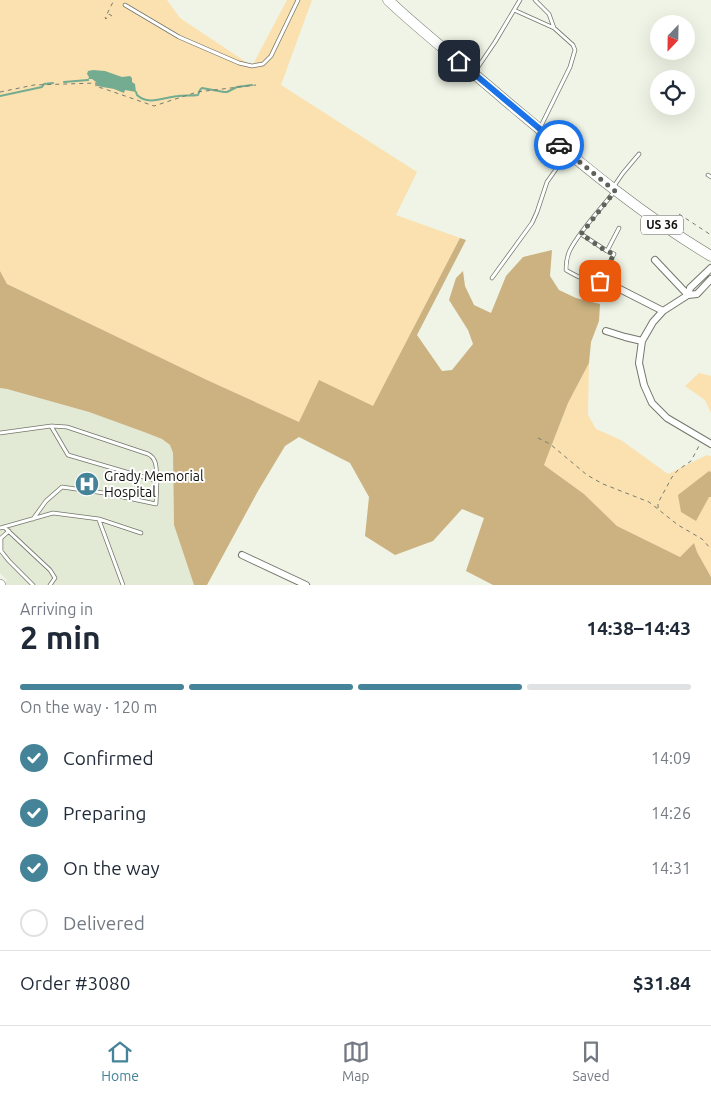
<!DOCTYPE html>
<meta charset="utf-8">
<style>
body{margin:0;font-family:Ubuntu,sans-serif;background:#f2f2f3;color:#1f2937;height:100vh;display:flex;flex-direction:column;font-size:19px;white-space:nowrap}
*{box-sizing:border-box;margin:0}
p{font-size:16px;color:#747a83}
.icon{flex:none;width:28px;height:28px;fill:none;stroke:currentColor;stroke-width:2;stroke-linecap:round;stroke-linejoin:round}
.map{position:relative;height:585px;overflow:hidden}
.panel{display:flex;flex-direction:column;background:#fff;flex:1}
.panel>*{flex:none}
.needle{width:32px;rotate:202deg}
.tools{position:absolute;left:650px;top:15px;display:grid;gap:10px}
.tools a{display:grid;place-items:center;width:45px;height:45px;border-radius:50%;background:#fff;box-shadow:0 5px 20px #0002;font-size:25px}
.pin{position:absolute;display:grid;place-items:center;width:42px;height:42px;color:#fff;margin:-21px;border-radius:10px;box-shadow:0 2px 8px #0006}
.courier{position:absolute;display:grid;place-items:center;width:50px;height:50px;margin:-25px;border:4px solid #1a73e8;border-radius:50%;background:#fff;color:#222;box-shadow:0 1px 6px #0007}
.overview em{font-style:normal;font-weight:700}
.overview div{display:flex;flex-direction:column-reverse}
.overview{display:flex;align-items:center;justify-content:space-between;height:85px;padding:0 20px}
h1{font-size:32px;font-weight:700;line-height:38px}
.bar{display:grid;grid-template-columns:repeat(4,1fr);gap:8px 5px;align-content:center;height:60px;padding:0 20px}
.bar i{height:6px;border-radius:4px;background:#e0e1e3}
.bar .selected{background:#448398}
.bar p{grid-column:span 4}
.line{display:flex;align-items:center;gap:12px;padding:0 20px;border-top:1px solid #e0e1e3}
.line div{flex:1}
ol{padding:0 20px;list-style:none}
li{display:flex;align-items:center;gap:15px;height:55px}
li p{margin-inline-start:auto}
li .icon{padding:5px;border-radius:50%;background:#448398;color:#fff;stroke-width:4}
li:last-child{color:#747a83}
li i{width:28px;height:28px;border:2px solid #e0e1e3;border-radius:50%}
.tabs{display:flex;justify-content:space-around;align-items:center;height:70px;border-top:1px solid #e0e1e3;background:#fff;font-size:14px;color:#747a83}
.tabs a{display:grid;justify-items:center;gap:2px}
.tabs .selected{color:#448398}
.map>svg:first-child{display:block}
</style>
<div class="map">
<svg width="711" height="585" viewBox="0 0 711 585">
<rect width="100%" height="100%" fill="#eff4e6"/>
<path fill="#e2ead5" d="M 0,388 L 7,389 L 89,412 L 144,432 L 162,439 L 170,445 L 173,453 L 174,525 L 194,585 L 5,585 L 7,580 L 0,573 Z"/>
<path fill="#fbe1af" d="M 0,0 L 167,0 L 180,18 L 252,66 L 287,0 L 312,0 L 281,85 L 417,172 L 396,215 L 460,238 L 374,406 L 299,422 L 207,380 L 7,284 L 0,271 Z
M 589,363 L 588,415 L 596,429 L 621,440 L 668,474 L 707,455 L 711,456 L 711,472 L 709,471 L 709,497 L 711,497 L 711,577 L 697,552 L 694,544 L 680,557 L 617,526 L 584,494 L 544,465 L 568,403 Z
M 699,373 L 711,376 L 711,413 L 705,400 L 685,386 Z"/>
<path fill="#cbb280" d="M 460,238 L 466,240 L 417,335 L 442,371 L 452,370 L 473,344 L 468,330 L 449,300 L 456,278 L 463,271 L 465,286 L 474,305 L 491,313 L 506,276 L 523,257 L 552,250 L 550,276 L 559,290 L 576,298 L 600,304 L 599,321 L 591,342 L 589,363 L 568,403 L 544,465 L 584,494 L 617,526 L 680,557 L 694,543 L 697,552 L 711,577 L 711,585 L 493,585 L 466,571 L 484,518 L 462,509 L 433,541 L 395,555 L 365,536 L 369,497 L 350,463 L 299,437 L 285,446 L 258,491 L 207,585 L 194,585 L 174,525 L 173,453 L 170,445 L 162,439 L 144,432 L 89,412 L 7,389 L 0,388 L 0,271 L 7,284 L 207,380 L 299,422 L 319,380 L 373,406 Z
M 709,471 L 711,472 L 711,497 L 709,497 L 696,521 L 681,512 L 678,495 Z"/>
<path fill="#73ac90" d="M 93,70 L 105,71 L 122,77 L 130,76 L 132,78 L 132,82 L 135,84 L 136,92 L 125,90 L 124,93 L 114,89 L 97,86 L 96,82 L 92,79 L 89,79 L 89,81 L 88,80 L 89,77 L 87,74 L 88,71 Z"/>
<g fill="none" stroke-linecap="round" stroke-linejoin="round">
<path stroke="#73ac90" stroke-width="2" d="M 64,82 L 88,80
M 136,92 L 137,95 C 148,106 165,97 178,96 C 185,95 191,96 198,95 L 200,90 L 202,88 L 224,92 L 227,92 L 237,87 L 252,85
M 0,96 L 42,87 L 44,84 L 53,83"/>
<g stroke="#73776b" stroke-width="4.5">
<path id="service" d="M 535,0 L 549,14 L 554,28 L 573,45 L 575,50 L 570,67 L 541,126
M 125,5 L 179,37 L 239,63 L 252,66 L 263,64 L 271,56 L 298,0
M 514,10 L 554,28
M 474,73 L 495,42 L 520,0
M 708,175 L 711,177
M 614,186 L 623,173 L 639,154
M 581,234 L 607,251
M 492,278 L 532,223 L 537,212 L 547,182 L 566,155
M 600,281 L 614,254 L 607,251 L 619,228
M 604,281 C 586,281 581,279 566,270 C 566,263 567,256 570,250 C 581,229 600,210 614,192
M 52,426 L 67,427 L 148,454 C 158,459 156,470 157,481
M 0,433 L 51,426 L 68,455 L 157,481 L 156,504 L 104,493 L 62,487 L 46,501 L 33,519
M 99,520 L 123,585
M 4,527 L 50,570 L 55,578 L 50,585
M 0,528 L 53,513 L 99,519 L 141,533
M 9,531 L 1,538 L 1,551 L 9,561 L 33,585"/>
</g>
<g stroke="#73776b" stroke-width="8">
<path id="minor" d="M 655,260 L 688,295
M 711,279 L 697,294 L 688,295 L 677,302 L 663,311 L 653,322 L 642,341 L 639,363 L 644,385 L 652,403 L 667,418 L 711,444
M 604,281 L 663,311
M 688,295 L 690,288 L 711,268
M 606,331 L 625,337 L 642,341
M 242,555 L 306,585"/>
</g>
<g stroke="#73776b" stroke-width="10">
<path id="secondary" d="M 0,584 L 1,585"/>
</g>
<g stroke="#73776b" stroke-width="11">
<path id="trunk" d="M 388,0 C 425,35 467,67 506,101 C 572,156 637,212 711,256"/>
</g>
<path stroke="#787b72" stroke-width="1" stroke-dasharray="4 4" stroke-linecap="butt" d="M 112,16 L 109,14 L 106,19 L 105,18 L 114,0
M 0,92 L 34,85 L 96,83 L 96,87 L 102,88 L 154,106 L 197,92 L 256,85
M 679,214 L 711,235
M 538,438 L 550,444 L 587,475 L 603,484 L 649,502 L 678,525 L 702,539 L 711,549
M 658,508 L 658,503 L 672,477 L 678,470 L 691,461 L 700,444"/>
<use href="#service" stroke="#fff" stroke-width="3"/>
<use href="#minor" stroke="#fff" stroke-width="6"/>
<use href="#secondary" stroke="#fff" stroke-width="9"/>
<use href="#trunk" stroke="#fff" stroke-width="10"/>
</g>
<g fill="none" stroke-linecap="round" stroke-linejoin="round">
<path stroke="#5f625a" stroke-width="5" stroke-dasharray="0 9" d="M 559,145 L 615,191 L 581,234 L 606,251 L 614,254 L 600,281"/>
<path stroke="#1a73e8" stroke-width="6" d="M 459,61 L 559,145"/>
</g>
<defs>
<g id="hospital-disc" transform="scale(1.25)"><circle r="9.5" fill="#448398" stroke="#fff"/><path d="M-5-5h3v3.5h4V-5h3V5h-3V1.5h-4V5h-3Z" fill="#fff"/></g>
</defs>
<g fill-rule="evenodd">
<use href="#hospital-disc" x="87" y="484"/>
</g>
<g text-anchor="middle" stroke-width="4" stroke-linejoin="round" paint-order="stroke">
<rect fill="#fff" stroke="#585a56" stroke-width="1" x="641" y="215.5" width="42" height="19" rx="4"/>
<g font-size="12" font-weight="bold" fill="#11130e">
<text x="662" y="229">US 36</text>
</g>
<g font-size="14" fill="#11130e" stroke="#fff" text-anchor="start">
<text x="104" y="481">Grady Memorial<tspan x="104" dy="16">Hospital</tspan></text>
</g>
</g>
</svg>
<div class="tools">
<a><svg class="needle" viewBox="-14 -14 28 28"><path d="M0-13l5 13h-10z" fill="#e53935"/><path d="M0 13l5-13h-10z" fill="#747a83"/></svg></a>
<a><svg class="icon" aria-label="locate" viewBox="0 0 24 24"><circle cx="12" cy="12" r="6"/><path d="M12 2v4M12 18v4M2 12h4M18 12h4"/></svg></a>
</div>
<div class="pin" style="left:600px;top:281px;background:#ea580c"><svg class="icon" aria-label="bag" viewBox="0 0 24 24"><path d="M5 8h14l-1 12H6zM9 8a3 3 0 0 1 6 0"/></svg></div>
<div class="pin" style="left:459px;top:61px;background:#1f2937"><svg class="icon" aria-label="home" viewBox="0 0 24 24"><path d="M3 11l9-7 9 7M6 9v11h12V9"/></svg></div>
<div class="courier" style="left:559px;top:145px"><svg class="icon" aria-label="car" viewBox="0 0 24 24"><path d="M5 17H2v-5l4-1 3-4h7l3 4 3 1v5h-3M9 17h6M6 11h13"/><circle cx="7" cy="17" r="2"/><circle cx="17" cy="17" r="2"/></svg></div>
</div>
<section class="panel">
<div class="overview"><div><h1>2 min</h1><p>Arriving in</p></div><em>14:38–14:43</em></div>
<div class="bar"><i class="selected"></i><i class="selected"></i><i class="selected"></i><i></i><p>On the way · 120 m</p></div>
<ol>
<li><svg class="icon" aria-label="check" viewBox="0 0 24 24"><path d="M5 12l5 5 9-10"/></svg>Confirmed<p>14:09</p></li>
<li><svg class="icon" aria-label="check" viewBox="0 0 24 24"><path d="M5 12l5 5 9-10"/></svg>Preparing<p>14:26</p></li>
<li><svg class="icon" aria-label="check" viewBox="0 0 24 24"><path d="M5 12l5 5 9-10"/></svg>On the way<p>14:31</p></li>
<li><i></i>Delivered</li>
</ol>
<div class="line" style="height:65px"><div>Order #3080</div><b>$31.84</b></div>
</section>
<nav class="tabs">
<a class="selected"><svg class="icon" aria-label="home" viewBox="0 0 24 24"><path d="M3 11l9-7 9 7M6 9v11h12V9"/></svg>Home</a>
<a><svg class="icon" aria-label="map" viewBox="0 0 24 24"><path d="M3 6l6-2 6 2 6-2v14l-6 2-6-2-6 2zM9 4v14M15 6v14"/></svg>Map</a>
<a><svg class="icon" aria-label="saved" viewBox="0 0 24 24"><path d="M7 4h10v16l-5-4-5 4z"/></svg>Saved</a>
</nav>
